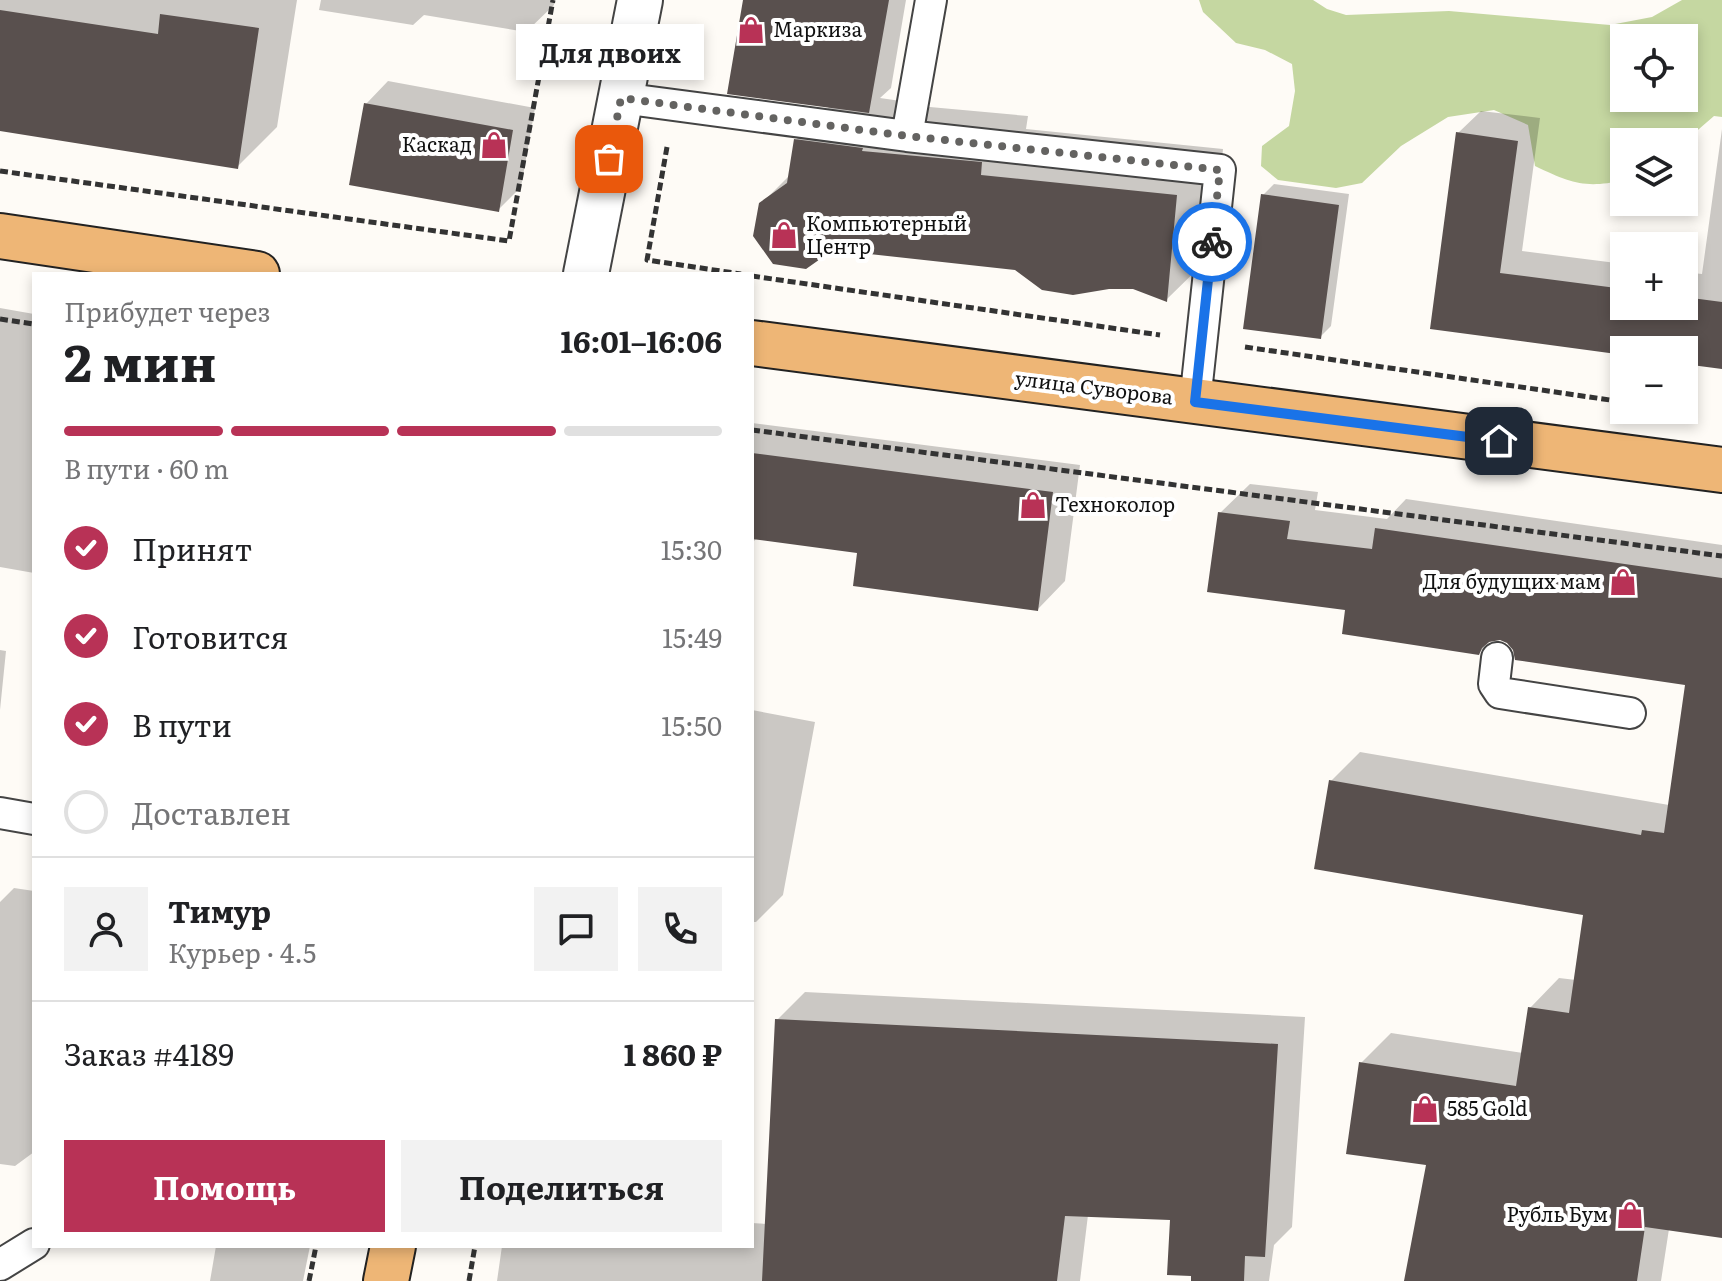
<!DOCTYPE html>
<html lang="ru">
<meta charset="utf-8">
<style>
body{margin:0;font-family:Literata,serif;background:#f2f2f2;color:#202124;height:100vh;display:flex;flex-direction:column;font-size:30px;white-space:nowrap}
*{box-sizing:border-box;margin:0}
p{font-size:26px;color:#757577}
.icon{flex:none;width:44px;height:44px;fill:none;stroke:currentColor;stroke-width:2;stroke-linecap:round;stroke-linejoin:round}
.map{position:relative;flex:1;overflow:hidden}
.sheet{position:absolute;left:32px;top:272px;width:722px;height:976px;display:flex;flex-direction:column;background:#fff;border-radius:0px;box-shadow:0 4px 12px #0003}
.sheet>*{flex:none}
.fabs{position:absolute;left:1610px;top:24px;display:grid;gap:16px}
.fabs a{display:grid;place-items:center;width:88px;height:88px;border-radius:0px;background:#fff;box-shadow:0 4px 12px #0003;font-size:40px}
.pin{position:absolute;display:grid;place-items:center;width:68px;height:68px;color:#fff;margin:-34px;border-radius:16px;box-shadow:0 4px 12px #0006}
.courier{position:absolute;display:grid;place-items:center;width:80px;height:80px;margin:-40px;border:6px solid #1a73e8;border-radius:50%;background:#fff;color:#222;box-shadow:0 2px 10px #0007}
.bubble{position:absolute;height:56px;border-radius:0px;background:#fff;box-shadow:0 4px 12px #0003;font-size:26px;font-weight:700;line-height:56px;text-align:center}
.overview em{font-style:normal;font-weight:700}
.overview div{display:flex;flex-direction:column-reverse}
.overview{display:flex;align-items:center;justify-content:space-between;height:136px;padding:0 32px}
h1{font-size:52px;font-weight:700;line-height:60px}
.bar{display:grid;grid-template-columns:repeat(4,1fr);gap:12px 8px;align-content:center;height:96px;padding:0 32px}
.bar i{height:10px;border-radius:6px;background:#e0e0e0}
.bar .selected{background:#b83256}
.bar p{grid-column:span 4}
.line{display:flex;align-items:center;gap:20px;padding:0 32px;border-top:2px solid #e0e0e0}
.line div{flex:1}
.round{display:grid;place-items:center;flex:none;width:84px;height:84px;border-radius:0px;background:#f2f2f2}
ol{padding:0 32px;list-style:none}
li{display:flex;align-items:center;gap:24px;height:88px}
li p{margin-inline-start:auto}
li .icon{padding:8px;border-radius:50%;background:#b83256;color:#fff;stroke-width:4}
li:last-child{color:#757577}
li i{width:44px;height:44px;border:4px solid #e0e0e0;border-radius:50%}
.primary-button{display:flex;gap:16px;margin-top:auto;padding:16px 32px}
.primary-button a{flex:1;height:92px;border-radius:0px;background:#b83256;color:#fff;font-size:32px;font-weight:700;line-height:92px;text-align:center}
.primary-button a+a{background:#f2f2f2;color:#202124}
.map>svg:first-child{display:block}
</style>
<div class="map">
<svg width="1722" height="1281" viewBox="0 0 1722 1281">
<rect width="100%" height="100%" fill="#fefbf6"/>
<path fill="#c5d7a1" fill-rule="evenodd" d="M 1199,0 L 1313,0 L 1327,9 L 1346,15 L 1449,11 L 1610,25 L 1652,17 L 1682,0 L 1722,0 L 1722,117 L 1714,116 L 1684,142 L 1624,142 L 1624,180 C 1585,189 1571,183 1535,166 L 1528,125 L 1494,110 L 1448,117 L 1401,146 L 1362,183 L 1336,188 L 1278,180 L 1261,166 L 1262,146 L 1289,126 L 1295,91 L 1292,64 L 1265,50 L 1236,43 L 1203,12 ZM 1624,38 L 1684,38 L 1684,98 L 1624,98 Z"/>
<path fill="#0003" d="M 0,0 L 297,0 L 277,127 L 237,167 L 0,129 Z
M 321,0 L 554,0 L 554,5 L 526,32 L 424,15 L 413,25 L 319,10 Z
M 746,0 L 906,0 L 891,88 L 880,98 L 908,102 L 908,105 L 1028,116 L 1026,129 L 1223,149 L 1213,254 L 1166,300 L 1133,287 L 761,204 L 790,175 L 796,140 L 830,106 Z
M 388,81 L 535,108 L 521,187 L 498,210 L 366,104 Z
M 1481,111 L 1540,118 L 1522,251 L 1624,264 L 1624,306 L 1684,306 L 1684,272 L 1702,274 L 1722,129 L 1722,367 L 1684,361 L 1684,350 L 1624,350 L 1624,353 L 1432,327 L 1458,133 Z
M 1274,184 L 1349,194 L 1331,326 L 1320,337 L 1263,195 Z
M 0,308 L 34,314 L 34,573 L 0,567 Z
M 752,423 L 1080,465 L 1065,581 L 1038,609 L 859,551 L 757,538 L 752,543 Z
M 1250,484 L 1318,492 L 1315,510 L 1387,519 L 1406,499 L 1722,545 L 1722,1236 L 1669,1229 L 1661,1281 L 1406,1281 L 1429,1164 L 1361,1063 L 1391,1033 L 1523,1053 L 1530,1008 L 1559,978 L 1576,980 L 1586,913 L 1331,781 L 1360,752 L 1669,805 L 1688,683 L 1515,649 L 1508,641 L 1500,638 L 1492,639 L 1479,653 L 1347,608 L 1220,513 Z
M 0,650 L 6,651 L 0,710 Z
M 752,710 L 815,722 L 783,895 L 756,922 L 752,922 Z
M 14,888 L 34,891 L 34,1152 L 15,1166 L 0,1164 L 0,902 Z
M 805,992 L 1305,1017 L 1292,1227 L 1274,1245 L 1269,1281 L 1195,1281 L 1172,1218 L 1088,1215 L 1080,1281 L 497,1281 L 502,1246 L 752,1246 L 752,1223 L 767,1224 L 777,1020 Z
M 216,1246 L 310,1246 L 303,1281 L 210,1281 Z"/>
<path fill="#59504e" d="M 743,0 L 889,0 L 869,113 L 727,94 Z
M 0,10 L 158,34 L 160,14 L 259,28 L 238,169 L 0,131 Z
M 364,103 L 513,130 L 499,212 L 349,185 Z
M 1456,132 L 1518,141 L 1500,273 L 1624,289 L 1624,306 L 1684,306 L 1684,297 L 1722,302 L 1722,369 L 1684,364 L 1684,350 L 1624,350 L 1624,355 L 1430,329 Z
M 794,139 L 863,148 L 862,151 L 982,162 L 981,175 L 1177,195 L 1167,302 L 1133,289 L 1109,289 L 1073,295 L 1042,290 L 1015,270 L 833,250 L 806,269 L 773,264 L 753,236 L 759,203 L 787,183 Z
M 1261,194 L 1339,205 L 1321,339 L 1243,329 Z
M 752,453 L 1053,492 L 1038,611 L 853,586 L 857,553 L 752,539 Z
M 1218,512 L 1290,521 L 1287,539 L 1372,549 L 1375,528 L 1722,578 L 1722,1238 L 1645,1227 L 1637,1281 L 1404,1281 L 1426,1165 L 1346,1154 L 1359,1062 L 1516,1086 L 1528,1007 L 1569,1013 L 1583,915 L 1314,869 L 1329,780 L 1641,835 L 1642,830 L 1664,833 L 1685,685 L 1515,660 L 1513,650 L 1507,643 L 1500,640 L 1489,642 L 1482,648 L 1479,655 L 1342,634 L 1345,610 L 1207,592 Z
M 775,1019 L 1278,1044 L 1265,1257 L 1245,1256 L 1244,1281 L 1191,1281 L 1191,1276 L 1167,1275 L 1170,1220 L 1065,1216 L 1057,1281 L 762,1281 Z"/>
<g fill="none" stroke-linecap="round" stroke-linejoin="round">
<g stroke="#444" stroke-width="34">
<path id="service" d="M 621,98 L 907,136 L 1220,170 L 1195,402
M 907,136 L 931,0
M 1497,658 L 1494,684 L 1500,693 L 1630,713
M 0,813 L 34,819
M 0,1265 L 34,1244"/>
</g>
<g stroke="#444" stroke-width="48">
<path id="minor" d="M 586,274 L 640,0"/>
</g>
<g stroke="#222" stroke-width="48">
<path id="primary" d="M 0,236 L 257,274
M 752,343 L 1722,470
M 386,1281 L 393,1246"/>
</g>
<path stroke="#333" stroke-width="5" stroke-dasharray="8 4" stroke-linecap="butt" d="M 667,147 L 647,260 L 741,274
M 0,171 L 509,241 L 553,0
M 752,276 L 1160,335
M 0,319 L 34,324
M 1245,347 L 1624,402
M 752,430 L 1722,556
M 309,1281 L 316,1246
M 469,1281 L 475,1246"/>
<use href="#service" stroke="#fff" stroke-width="30"/>
<use href="#minor" stroke="#fff" stroke-width="44"/>
<use href="#primary" stroke="#eeb676" stroke-width="44"/>
</g>
<g fill="none" stroke-linecap="round" stroke-linejoin="round">
<path stroke="#646361" stroke-width="8" stroke-dasharray="0 14.4" d="M 609,159 L 621,98 L 907,136 L 1220,170 L 1212,242"/>
<path stroke="#1a73e8" stroke-width="10" d="M 1212,242 L 1195,402 L 1499,441"/>
</g>
<defs>
<g id="shop-bare" transform="scale(2.16)"><path d="M-5-2.5h2.3a2.7 3.5 0 0 1 5.4 0H5L5.5 6h-11ZM-1.5-2.5h3a1.5 2.3 0 0 0-3 0Z" fill="#b83256" stroke="#fff" stroke-width="2.5" paint-order="stroke"/></g>
</defs>
<g fill-rule="evenodd">
<use href="#shop-bare" x="751" y="30"/>
<use href="#shop-bare" x="494" y="145"/>
<use href="#shop-bare" x="784" y="235"/>
<use href="#shop-bare" x="1033" y="505"/>
<use href="#shop-bare" x="1623" y="582"/>
<use href="#shop-bare" x="1425" y="1109"/>
<use href="#shop-bare" x="1630" y="1215"/>
</g>
<g text-anchor="middle" stroke-width="8" stroke-linejoin="round" paint-order="stroke">
<g font-size="20" fill="#111" stroke="#fff" text-anchor="start">
<text x="773" y="37">Маркиза</text>
<text x="472" y="152" text-anchor="end">Каскад</text>
<text x="806" y="231">Компьютерный<tspan x="806" dy="23">Центр</tspan></text>
<text x="1055" y="512">Техноколор</text>
<text x="1601" y="589" text-anchor="end">Для будущих мам</text>
<text x="1447" y="1116">585 Gold</text>
<text x="1608" y="1222" text-anchor="end">Рубль Бум</text>
</g>
<g font-size="20" fill="#111" stroke="#fff">
<text transform="translate(1094 388) rotate(7)" y="7">улица Суворова</text>
</g>
</g>
</svg>
<div class="fabs">
<a><svg class="icon" aria-label="locate" viewBox="0 0 24 24"><circle cx="12" cy="12" r="6"/><path d="M12 2v4M12 18v4M2 12h4M18 12h4"/></svg></a>
<a><svg class="icon" aria-label="layers" viewBox="0 0 24 24"><path d="M12 4l9 5-9 5-9-5zM3 14l9 5 9-5"/></svg></a>
<a>+</a>
<a>−</a>
</div>
<div class="pin" style="left:609px;top:159px;background:#ea580c"><svg class="icon" aria-label="bag" viewBox="0 0 24 24"><path d="M5 8h14l-1 12H6zM9 8a3 3 0 0 1 6 0"/></svg></div>
<div class="pin" style="left:1499px;top:441px;background:#1f2937"><svg class="icon" aria-label="home" viewBox="0 0 24 24"><path d="M3 11l9-7 9 7M6 9v11h12V9"/></svg></div>
<div class="courier" style="left:1212px;top:242px"><svg class="icon" aria-label="bike" viewBox="0 0 24 24"><circle cx="6" cy="16" r="4"/><circle cx="18" cy="16" r="4"/><path d="M6 16l4-8h5l3 8M10 8l3 8H6M13 5h3"/></svg></div>
<div class="bubble" style="left:516px;top:24px;width:188px">Для двоих</div>
<section class="sheet">
<div class="overview"><div><h1>2 мин</h1><p>Прибудет через</p></div><em>16:01–16:06</em></div>
<div class="bar"><i class="selected"></i><i class="selected"></i><i class="selected"></i><i></i><p>В пути · 60 m</p></div>
<ol>
<li><svg class="icon" aria-label="check" viewBox="0 0 24 24"><path d="M5 12l5 5 9-10"/></svg>Принят<p>15:30</p></li>
<li><svg class="icon" aria-label="check" viewBox="0 0 24 24"><path d="M5 12l5 5 9-10"/></svg>Готовится<p>15:49</p></li>
<li><svg class="icon" aria-label="check" viewBox="0 0 24 24"><path d="M5 12l5 5 9-10"/></svg>В пути<p>15:50</p></li>
<li><i></i>Доставлен</li>
</ol>
<div class="line" style="height:144px"><a class="round"><svg class="icon" aria-label="person" viewBox="0 0 24 24"><circle cx="12" cy="8" r="4"/><path d="M4 21q1-7 8-7t8 7"/></svg></a><div><b>Тимур</b><p>Курьер · 4.5</p></div><a class="round"><svg class="icon" aria-label="chat" viewBox="0 0 24 24"><path d="M4 5h16v11H9l-5 4z"/></svg></a><a class="round"><svg class="icon" aria-label="phone" viewBox="0 0 24 24"><path d="M5 4h4l2 5-3 2q2 4 5 5l2-3 5 2v4C11 20 4 13 5 4z"/></svg></a></div>
<div class="line" style="height:104px"><div>Заказ #4189</div><b>1 860 ₽</b></div>
<div class="primary-button"><a>Помощь</a><a>Поделиться</a></div>
</section>
</div>
